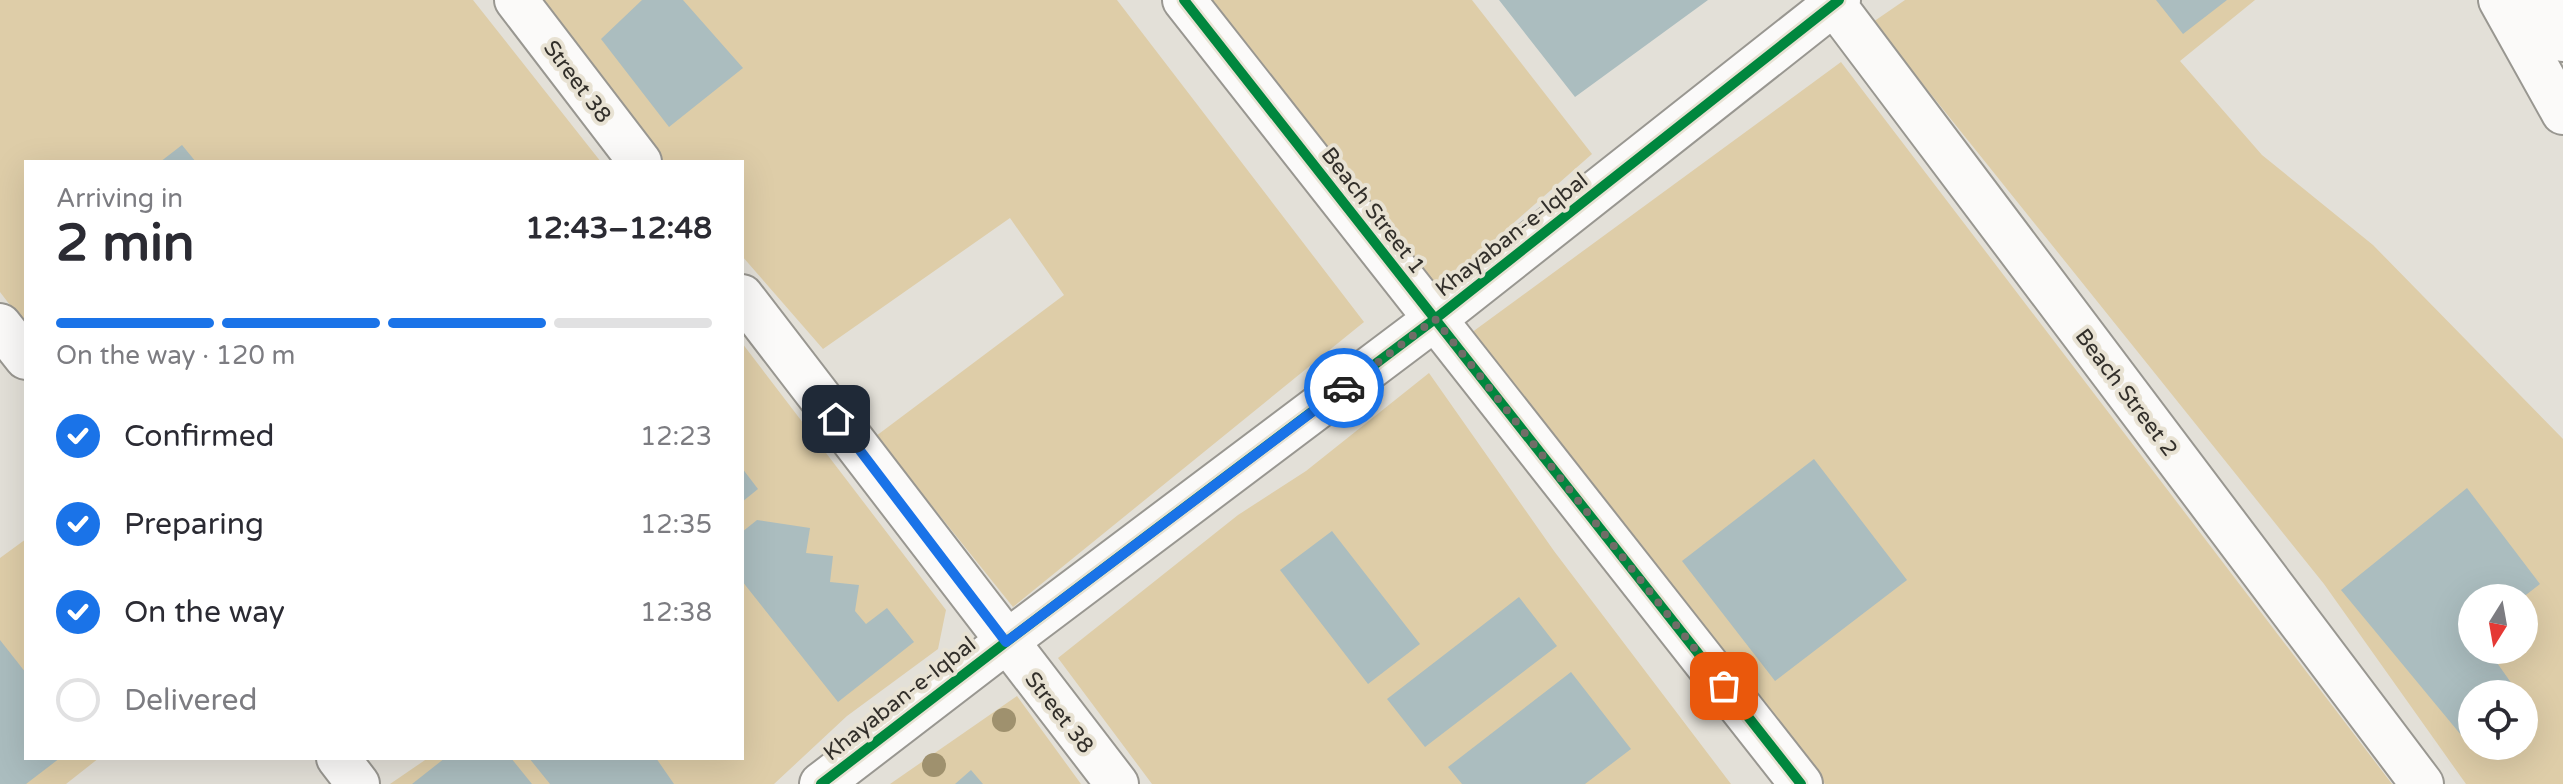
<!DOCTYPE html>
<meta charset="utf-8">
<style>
body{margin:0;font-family:"Varela Round",sans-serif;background:#f7f7f7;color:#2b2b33;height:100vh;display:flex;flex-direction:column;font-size:30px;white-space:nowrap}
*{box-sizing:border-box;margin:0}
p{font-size:26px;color:#7c7c81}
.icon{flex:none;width:44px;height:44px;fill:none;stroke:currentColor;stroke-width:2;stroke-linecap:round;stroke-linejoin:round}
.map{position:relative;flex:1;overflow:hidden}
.panel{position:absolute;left:24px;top:160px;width:720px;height:600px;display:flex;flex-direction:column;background:#fff;border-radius:0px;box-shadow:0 8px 32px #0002}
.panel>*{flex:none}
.needle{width:52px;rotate:191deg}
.controls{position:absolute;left:2458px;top:584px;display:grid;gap:16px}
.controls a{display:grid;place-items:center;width:80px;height:80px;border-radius:50%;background:#fff;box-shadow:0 8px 32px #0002;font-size:40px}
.pin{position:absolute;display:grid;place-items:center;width:68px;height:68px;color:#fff;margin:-34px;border-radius:16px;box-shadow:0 4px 12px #0006}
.courier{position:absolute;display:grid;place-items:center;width:80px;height:80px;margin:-40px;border:6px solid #1a73e8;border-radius:50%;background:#fff;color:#222;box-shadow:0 2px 10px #0007}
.head em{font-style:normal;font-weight:700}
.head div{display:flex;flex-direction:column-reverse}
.head{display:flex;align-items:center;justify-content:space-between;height:136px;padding:0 32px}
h1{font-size:52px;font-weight:700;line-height:60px}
.bar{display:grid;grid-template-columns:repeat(4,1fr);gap:12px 8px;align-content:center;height:96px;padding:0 32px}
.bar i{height:10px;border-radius:6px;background:#e1e1e2}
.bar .selected{background:#1a73e8}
.bar p{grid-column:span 4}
ol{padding:0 32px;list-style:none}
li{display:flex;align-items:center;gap:24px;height:88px}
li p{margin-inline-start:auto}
li .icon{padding:8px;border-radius:50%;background:#1a73e8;color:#fff;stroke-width:4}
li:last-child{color:#7c7c81}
li i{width:44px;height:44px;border:4px solid #e1e1e2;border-radius:50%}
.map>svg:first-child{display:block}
</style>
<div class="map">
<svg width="2563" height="784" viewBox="0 0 2563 784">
<rect width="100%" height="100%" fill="#e3e0d8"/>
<path fill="#decda8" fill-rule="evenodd" d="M 0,0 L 473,0 L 601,162 L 26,162 L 26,326 L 0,292 Z
M 537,0 L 1117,0 L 1364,322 L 1013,607 L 876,436 L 1064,295 L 1010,218 L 823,349 L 742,256 L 742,162 L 662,162 Z
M 1205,0 L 1472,0 L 1592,154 L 1435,292 Z
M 1905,0 L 2255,0 L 2180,61 L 2262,155 L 2373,245 L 2563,439 L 2563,784 L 2466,784 L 2324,584 L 1873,22 ZM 2472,598 L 2524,598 L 2524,650 L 2472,650 ZM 2472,694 L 2524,694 L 2524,746 L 2472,746 Z
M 1841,62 L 2392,784 L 1825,784 L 1471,333 Z
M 742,343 L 946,610 L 938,649 L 847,716 L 774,784 L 390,784 L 428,758 L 742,758 Z
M 1429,373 L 1554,551 L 1731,784 L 1152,784 L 1058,658 L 1238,515 L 1306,471 Z
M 26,539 L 26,758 L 99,758 L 66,784 L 0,784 L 0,558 Z
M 1017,696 L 1081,784 L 890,784 Z"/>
<path fill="#abbdbf" d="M 642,0 L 683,0 L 743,68 L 669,127 L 601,39 Z
M 1499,0 L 1708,0 L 1575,97 Z
M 2156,0 L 2227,0 L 2183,34 Z
M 182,145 L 196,162 L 160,162 Z
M 1814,459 L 1907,580 L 1775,681 L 1682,561 Z
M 742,468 L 758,489 L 742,502 Z
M 2467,488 L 2540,584 L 2522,598 L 2472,598 L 2472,650 L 2488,650 L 2519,694 L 2472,694 L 2472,737 L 2466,741 L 2341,590 Z
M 757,520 L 810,528 L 806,553 L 833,556 L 830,582 L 859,585 L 855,611 L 866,624 L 887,608 L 914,642 L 838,702 L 742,581 L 742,532 Z
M 1332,531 L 1420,644 L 1368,684 L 1280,570 Z
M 1519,597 L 1557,646 L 1425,747 L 1387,699 Z
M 0,640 L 26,673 L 26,758 L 60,758 L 26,784 L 0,784 Z
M 1571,672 L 1631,749 L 1585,784 L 1462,784 L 1448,767 Z
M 445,758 L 511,758 L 532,784 L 412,784 Z
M 529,758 L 656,758 L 674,784 L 550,784 Z
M 971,770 L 983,784 L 955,784 Z"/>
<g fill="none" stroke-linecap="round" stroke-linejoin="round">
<g stroke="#999791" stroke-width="46">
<path id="minor" d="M 516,0 L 640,162
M 1184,0 L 1801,784
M 1831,0 L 2422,784
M 2500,0 L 2563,113
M 742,296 L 1117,784
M 0,325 L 26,358
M 338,758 L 358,784
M 821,784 L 1006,642 L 1435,319 L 1839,0"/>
</g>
<g stroke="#999791" stroke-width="48">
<path id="major" d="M 2541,0 L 2563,39"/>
</g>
<use href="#minor" stroke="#fbfaf9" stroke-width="42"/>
<use href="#major" stroke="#fbfaf9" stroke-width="44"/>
<g stroke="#e8e2d3" stroke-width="15">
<path id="cycleway" d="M 1184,0 L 1801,784
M 821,784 L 1006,642 L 1435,319 L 1839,0"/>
</g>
<use href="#cycleway" stroke="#00873e" stroke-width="10"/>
</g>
<g fill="#9f916e">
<circle cx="1004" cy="720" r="12"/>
<circle cx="934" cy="765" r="12"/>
</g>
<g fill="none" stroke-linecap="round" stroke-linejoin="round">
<path stroke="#706d67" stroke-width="8" stroke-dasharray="0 14.4" d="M 1344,388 L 1435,319 L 1724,686"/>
<path stroke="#1a73e8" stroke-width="10" d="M 836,419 L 1006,642 L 1344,388"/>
</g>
<g text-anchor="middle" stroke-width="8" stroke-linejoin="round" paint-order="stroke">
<g font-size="22" fill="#322f2a" stroke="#e8e2d3">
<text transform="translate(578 81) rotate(53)" y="8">Street 38</text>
<text transform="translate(1374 210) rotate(52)" y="8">Beach Street 1</text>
<text transform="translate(1511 234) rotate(-38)" y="8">Khayaban-e-Iqbal</text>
<text transform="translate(2127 392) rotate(53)" y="8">Beach Street 2</text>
<text transform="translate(899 698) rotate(-38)" y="8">Khayaban-e-Iqbal</text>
<text transform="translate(1060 712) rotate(52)" y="8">Street 38</text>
</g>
</g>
</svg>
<div class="controls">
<a><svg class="needle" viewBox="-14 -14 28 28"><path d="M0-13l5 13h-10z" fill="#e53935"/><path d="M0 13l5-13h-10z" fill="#7c7c81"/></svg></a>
<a><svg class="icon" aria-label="locate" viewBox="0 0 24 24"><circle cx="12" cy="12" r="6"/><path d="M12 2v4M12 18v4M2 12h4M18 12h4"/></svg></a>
</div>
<div class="pin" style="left:1724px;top:686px;background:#ea580c"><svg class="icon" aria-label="bag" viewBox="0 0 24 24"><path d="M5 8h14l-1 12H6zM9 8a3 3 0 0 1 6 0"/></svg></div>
<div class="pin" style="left:836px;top:419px;background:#1f2937"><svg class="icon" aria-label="home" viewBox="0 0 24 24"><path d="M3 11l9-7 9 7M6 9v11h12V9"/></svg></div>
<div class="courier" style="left:1344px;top:388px"><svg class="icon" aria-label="car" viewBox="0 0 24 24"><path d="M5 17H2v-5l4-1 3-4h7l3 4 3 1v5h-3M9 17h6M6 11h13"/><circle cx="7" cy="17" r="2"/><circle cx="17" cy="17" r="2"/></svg></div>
<section class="panel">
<div class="head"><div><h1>2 min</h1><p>Arriving in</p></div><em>12:43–12:48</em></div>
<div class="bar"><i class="selected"></i><i class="selected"></i><i class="selected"></i><i></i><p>On the way · 120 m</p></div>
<ol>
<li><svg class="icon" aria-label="check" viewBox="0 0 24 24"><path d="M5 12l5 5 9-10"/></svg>Confirmed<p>12:23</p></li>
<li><svg class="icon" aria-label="check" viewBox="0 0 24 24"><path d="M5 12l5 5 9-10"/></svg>Preparing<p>12:35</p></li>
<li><svg class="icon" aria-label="check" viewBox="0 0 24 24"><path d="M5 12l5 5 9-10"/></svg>On the way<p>12:38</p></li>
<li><i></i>Delivered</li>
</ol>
</section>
</div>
